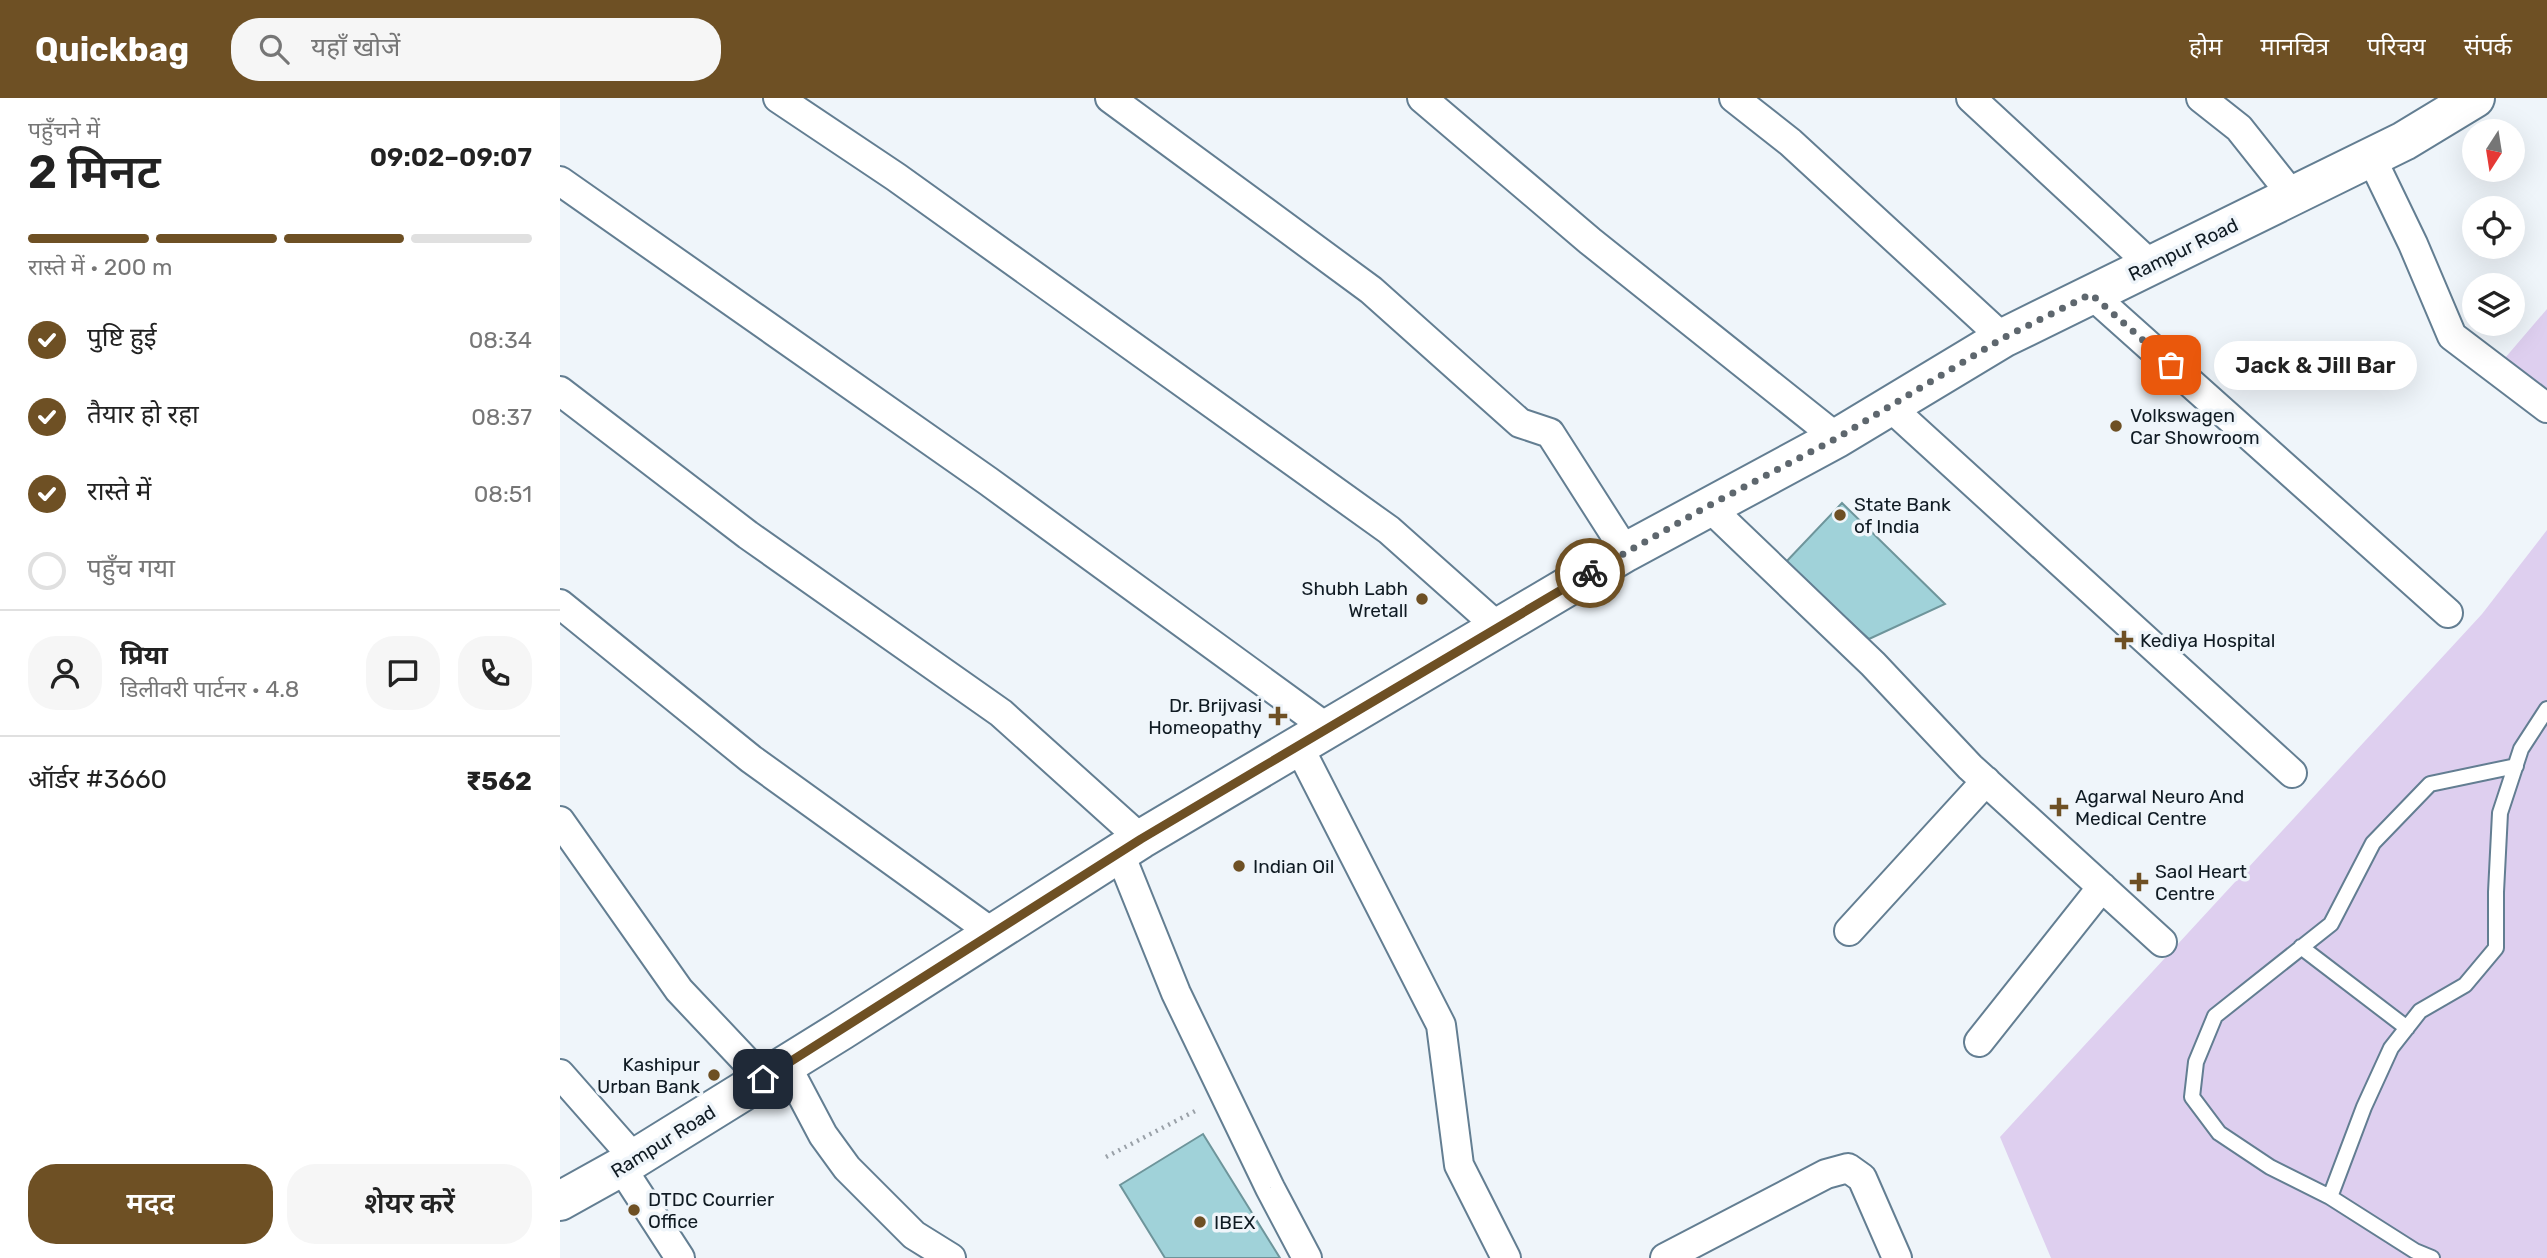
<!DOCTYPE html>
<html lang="hi">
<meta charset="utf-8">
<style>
body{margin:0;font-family:Rubik,"Noto Sans Devanagari",sans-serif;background:#f6f6f6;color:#222;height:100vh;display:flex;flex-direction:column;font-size:26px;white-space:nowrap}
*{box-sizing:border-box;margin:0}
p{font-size:23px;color:#767676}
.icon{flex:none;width:38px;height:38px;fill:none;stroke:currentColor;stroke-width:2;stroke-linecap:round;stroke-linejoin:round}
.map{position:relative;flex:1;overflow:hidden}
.panel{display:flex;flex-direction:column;background:#fff;width:560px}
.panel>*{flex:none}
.needle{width:46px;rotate:192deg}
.fabs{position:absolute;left:1902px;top:21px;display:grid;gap:14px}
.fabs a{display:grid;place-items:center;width:63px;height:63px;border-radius:50%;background:#fff;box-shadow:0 7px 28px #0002;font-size:35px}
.pin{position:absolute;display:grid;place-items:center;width:60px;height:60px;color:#fff;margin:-30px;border-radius:14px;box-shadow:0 4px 10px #0006}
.courier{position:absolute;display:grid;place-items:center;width:70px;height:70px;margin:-35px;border:5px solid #6e5024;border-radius:50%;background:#fff;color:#222;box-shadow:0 2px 9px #0007}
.bubble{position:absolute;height:49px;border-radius:24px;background:#fff;box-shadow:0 7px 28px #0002;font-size:23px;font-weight:600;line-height:49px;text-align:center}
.overview em{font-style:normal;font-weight:600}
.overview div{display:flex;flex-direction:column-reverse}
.overview{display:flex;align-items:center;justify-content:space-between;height:119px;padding:0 28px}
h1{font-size:46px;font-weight:600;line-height:52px}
.bar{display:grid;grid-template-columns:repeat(4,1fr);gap:10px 7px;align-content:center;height:84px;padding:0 28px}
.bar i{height:9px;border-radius:5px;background:#e0e0e0}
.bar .current{background:#6e5024}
.bar p{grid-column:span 4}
.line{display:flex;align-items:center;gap:18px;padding:0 28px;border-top:2px solid #e0e0e0}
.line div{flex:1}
.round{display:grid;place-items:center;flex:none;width:74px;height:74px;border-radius:28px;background:#f6f6f6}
ol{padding:0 28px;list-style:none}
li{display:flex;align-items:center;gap:21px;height:77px}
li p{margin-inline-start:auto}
li .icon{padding:7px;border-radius:50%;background:#6e5024;color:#fff;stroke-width:4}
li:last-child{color:#767676}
li i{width:38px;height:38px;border:4px solid #e0e0e0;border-radius:50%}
.primary-button{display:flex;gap:14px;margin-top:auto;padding:14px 28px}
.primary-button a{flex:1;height:80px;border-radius:28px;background:#6e5024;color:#fff;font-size:28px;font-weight:600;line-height:80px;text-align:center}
.primary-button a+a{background:#f6f6f6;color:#222}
header{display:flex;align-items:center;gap:42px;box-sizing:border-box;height:98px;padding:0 35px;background:#6e5024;color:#fff}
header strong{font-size:33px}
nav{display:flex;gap:38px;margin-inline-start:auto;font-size:24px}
.search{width:490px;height:63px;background:#f6f6f6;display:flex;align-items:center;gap:18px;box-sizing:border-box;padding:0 24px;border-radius:28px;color:#767676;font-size:26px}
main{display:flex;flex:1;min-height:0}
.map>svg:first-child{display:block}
</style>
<header>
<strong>Quickbag</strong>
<div class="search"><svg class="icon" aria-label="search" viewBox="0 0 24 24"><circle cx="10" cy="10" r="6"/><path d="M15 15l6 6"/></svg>यहाँ खोजें</div>
<nav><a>होम</a><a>मानचित्र</a><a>परिचय</a><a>संपर्क</a></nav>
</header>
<main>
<section class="panel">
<div class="overview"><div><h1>2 मिनट</h1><p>पहुँचने में</p></div><em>09:02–09:07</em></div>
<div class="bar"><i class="current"></i><i class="current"></i><i class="current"></i><i></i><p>रास्ते में · 200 m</p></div>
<ol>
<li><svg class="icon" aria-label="check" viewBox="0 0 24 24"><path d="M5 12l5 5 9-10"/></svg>पुष्टि हुई<p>08:34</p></li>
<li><svg class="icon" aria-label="check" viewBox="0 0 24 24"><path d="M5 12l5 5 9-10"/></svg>तैयार हो रहा<p>08:37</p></li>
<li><svg class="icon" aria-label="check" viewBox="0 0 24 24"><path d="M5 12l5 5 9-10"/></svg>रास्ते में<p>08:51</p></li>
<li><i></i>पहुँच गया</li>
</ol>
<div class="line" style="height:126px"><a class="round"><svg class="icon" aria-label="person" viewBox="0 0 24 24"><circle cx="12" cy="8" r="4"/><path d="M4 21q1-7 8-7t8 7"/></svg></a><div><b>प्रिया</b><p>डिलीवरी पार्टनर · 4.8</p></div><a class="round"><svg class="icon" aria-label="chat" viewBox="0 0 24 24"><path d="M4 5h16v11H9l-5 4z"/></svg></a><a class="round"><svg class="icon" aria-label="phone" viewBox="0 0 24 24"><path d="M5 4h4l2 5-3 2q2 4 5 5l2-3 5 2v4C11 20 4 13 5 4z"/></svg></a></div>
<div class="line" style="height:91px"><div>ऑर्डर #3660</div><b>₹562</b></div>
<div class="primary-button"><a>मदद</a><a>शेयर करें</a></div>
</section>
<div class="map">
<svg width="1987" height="1160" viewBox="0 0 1987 1160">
<rect width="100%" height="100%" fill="#eff5fa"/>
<path fill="#decfef" d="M 1987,211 L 1987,290 L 1945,260 Z
M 1987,432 L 1987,1160 L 1491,1160 L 1440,1039 L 1922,516 Z"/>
<path fill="#a0d2d9" stroke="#6e959b" stroke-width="2" d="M 1282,405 L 1385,506 L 1309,541 L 1225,465 Z
M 643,1036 L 720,1160 L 605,1160 L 560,1087 Z"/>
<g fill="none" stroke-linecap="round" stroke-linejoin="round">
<g stroke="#637e92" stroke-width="18">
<path id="lane" d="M 1741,849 L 1847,930
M 1770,1099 L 1710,1069 L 1659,1035 L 1632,999 L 1636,964 L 1655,918 L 1771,826 L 1813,745 L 1870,686 L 1956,668
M 1872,1160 L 1855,1153 L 1770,1099 L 1804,1009 L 1831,950 L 1860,913 L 1905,887 L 1936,850 L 1936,794 L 1940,715 L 1961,651 L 1987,611"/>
</g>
<g stroke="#637e92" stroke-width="32">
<path id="street" d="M 218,0 L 336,79 L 829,432 L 938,529
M 550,0 L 811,192 L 960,325 L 990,335 L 1066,454
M 862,0 L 1030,143 L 1277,340
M 1174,0 L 1230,44 L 1443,240
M 1411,0 L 1591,167
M 1641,0 L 1679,30 L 1733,98
M 1811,59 L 1853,146 L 1892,238 L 1987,310
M 0,83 L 428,383 L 767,630
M 1531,196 L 1888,515
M 0,293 L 188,437 L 441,615 L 581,741
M 1328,307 L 1732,675
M 1148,408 L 1313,566 L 1410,669 L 1602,844
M 0,506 L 191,661 L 434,836
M 739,649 L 881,927 L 899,1067 L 946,1160
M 0,723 L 119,892 L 203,981
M 560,756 L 616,895 L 710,1090 L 747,1160
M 1289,833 L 1426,683
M 1419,944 L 1542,789
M 226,967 L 263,1037 L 287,1070 L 354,1137 L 391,1160
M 0,976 L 74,1060
M 61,1069 L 120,1160
M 1105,1160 L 1266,1076 L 1288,1070 L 1302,1080 L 1337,1160"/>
</g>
<g stroke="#637e92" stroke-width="42">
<path id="primary" d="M 0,1103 L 61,1069 L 282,932 L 581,741 L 1066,454 L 1277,340 L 1443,240 L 1844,43 L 1915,0"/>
</g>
<path stroke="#9aa1a8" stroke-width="4.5" stroke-dasharray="2 5" stroke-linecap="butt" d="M 546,1059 L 639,1011"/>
<use href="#lane" stroke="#fff" stroke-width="14"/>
<use href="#street" stroke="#fff" stroke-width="28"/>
<use href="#primary" stroke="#fff" stroke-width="38"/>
</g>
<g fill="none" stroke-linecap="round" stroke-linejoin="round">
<path stroke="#5e676e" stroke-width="7" stroke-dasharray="0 12.6" d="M 1030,475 L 1148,408 L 1277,340 L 1443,240 L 1531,196 L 1611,267"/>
<path stroke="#6e5024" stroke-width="9" d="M 203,981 L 581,741 L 1030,475"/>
</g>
<g fill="#6e5024" stroke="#eff5fa" stroke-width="2.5">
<circle cx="1556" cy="328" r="7"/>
<circle cx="1280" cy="417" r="7"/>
<circle cx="862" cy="501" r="7"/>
<path d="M1560.5 531.5h7v7h7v7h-7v7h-7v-7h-7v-7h7z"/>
<path d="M714.5 607.5h7v7h7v7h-7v7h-7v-7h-7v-7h7z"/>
<path d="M1495.5 698.5h7v7h7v7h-7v7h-7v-7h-7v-7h7z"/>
<circle cx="679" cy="768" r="7"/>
<path d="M1575.5 773.5h7v7h7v7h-7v7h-7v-7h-7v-7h7z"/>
<circle cx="154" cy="977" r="7"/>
<circle cx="74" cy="1112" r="7"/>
<circle cx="640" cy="1124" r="7"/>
</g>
<g text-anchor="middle" stroke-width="7" stroke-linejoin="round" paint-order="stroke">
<g font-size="19" fill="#101b23" stroke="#eff5fa">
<text transform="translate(1623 151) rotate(-26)" y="7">Rampur Road</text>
<text transform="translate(103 1043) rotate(-32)" y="7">Rampur Road</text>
</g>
<g font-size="19" fill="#101b23" stroke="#eff5fa" text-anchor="start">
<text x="1570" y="324">Volkswagen<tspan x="1570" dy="22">Car Showroom</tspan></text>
<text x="1294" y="413">State Bank<tspan x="1294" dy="22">of India</tspan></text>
<text x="848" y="497" text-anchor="end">Shubh Labh<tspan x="848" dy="22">Wretall</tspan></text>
<text x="1580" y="549">Kediya Hospital</text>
<text x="702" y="614" text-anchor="end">Dr. Brijvasi<tspan x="702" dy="22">Homeopathy</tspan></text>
<text x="1515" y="705">Agarwal Neuro And<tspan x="1515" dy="22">Medical Centre</tspan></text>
<text x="693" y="775">Indian Oil</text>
<text x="1595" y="780">Saol Heart<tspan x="1595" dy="22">Centre</tspan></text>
<text x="140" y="973" text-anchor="end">Kashipur<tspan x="140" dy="22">Urban Bank</tspan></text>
<text x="88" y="1108">DTDC Courrier<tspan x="88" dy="22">Office</tspan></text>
<text x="654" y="1131">IBEX</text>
</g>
</g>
</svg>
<div class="fabs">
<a><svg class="needle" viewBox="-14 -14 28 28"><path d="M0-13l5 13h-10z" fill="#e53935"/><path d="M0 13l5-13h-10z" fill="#767676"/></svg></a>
<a><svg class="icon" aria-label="locate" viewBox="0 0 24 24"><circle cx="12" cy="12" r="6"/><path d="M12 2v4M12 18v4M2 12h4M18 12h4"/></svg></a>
<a><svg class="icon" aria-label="layers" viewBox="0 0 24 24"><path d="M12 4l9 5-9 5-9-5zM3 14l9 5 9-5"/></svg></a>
</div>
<div class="pin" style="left:1611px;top:267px;background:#ea580c"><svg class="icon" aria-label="bag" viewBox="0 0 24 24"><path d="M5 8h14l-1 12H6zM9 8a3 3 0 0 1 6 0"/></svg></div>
<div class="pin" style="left:203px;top:981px;background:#1f2937"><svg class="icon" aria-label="home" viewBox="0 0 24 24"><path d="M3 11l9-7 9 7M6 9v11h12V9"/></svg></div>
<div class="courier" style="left:1030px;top:475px"><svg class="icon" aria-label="bike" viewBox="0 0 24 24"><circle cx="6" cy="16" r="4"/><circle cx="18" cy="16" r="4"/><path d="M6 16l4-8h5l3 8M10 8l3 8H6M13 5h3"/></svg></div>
<div class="bubble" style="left:1654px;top:243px;width:203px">Jack &amp; Jill Bar</div>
</div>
</main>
